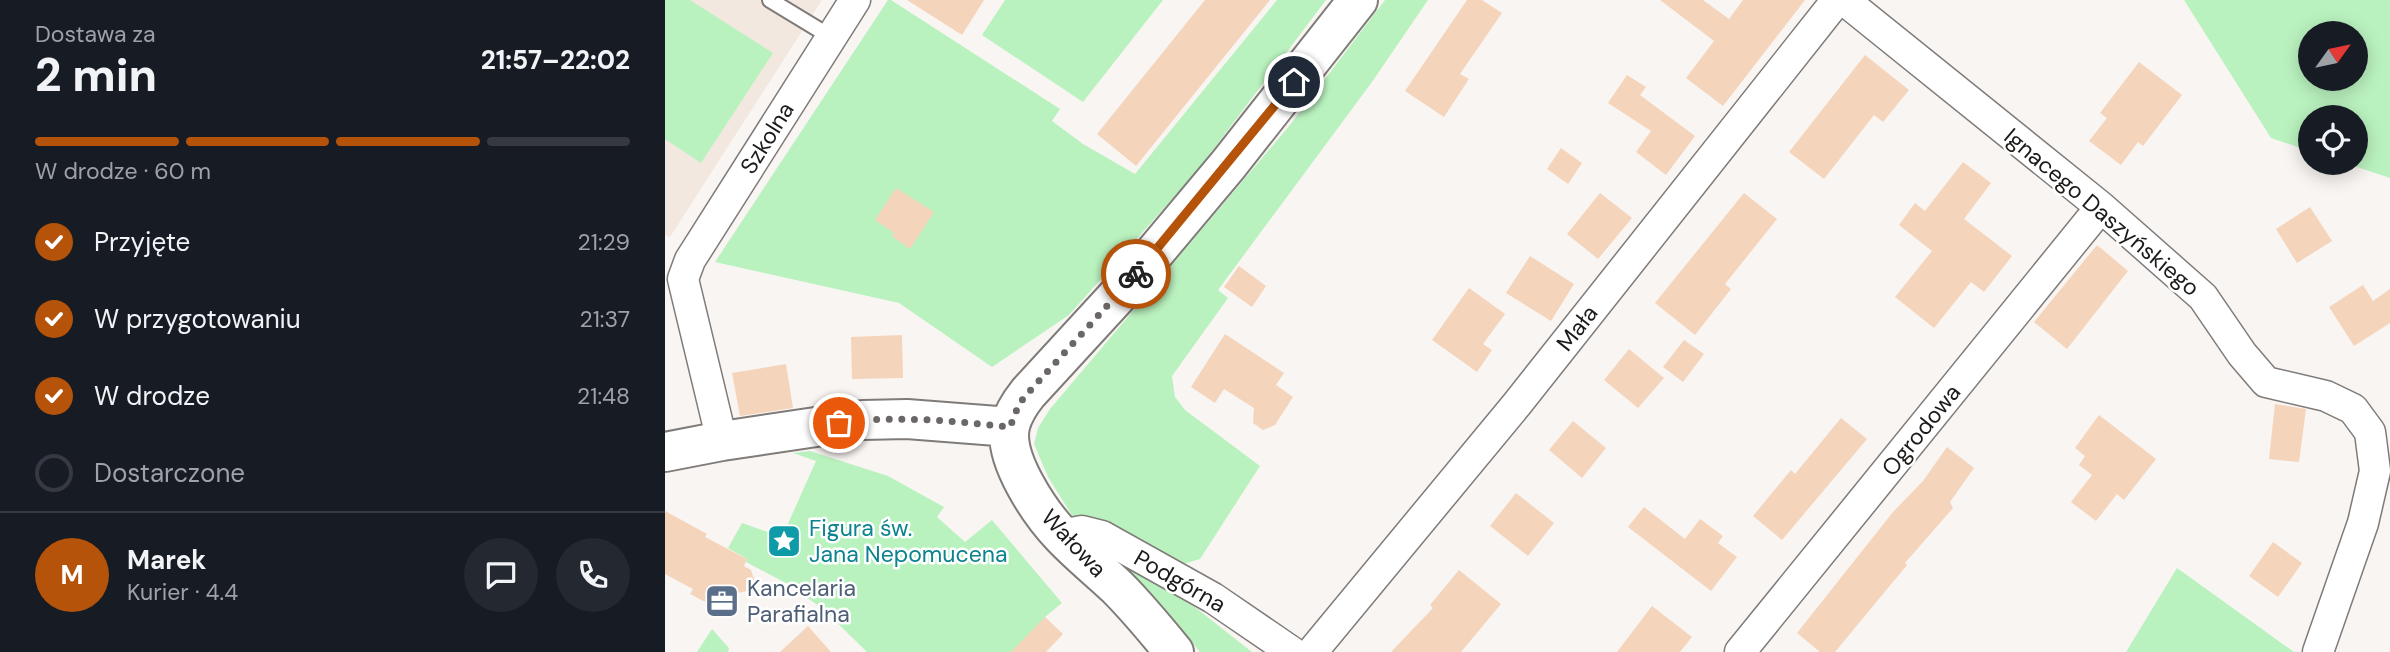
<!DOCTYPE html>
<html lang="pl">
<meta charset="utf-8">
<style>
body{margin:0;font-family:"DM Sans",sans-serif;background:#242831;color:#f1f3f6;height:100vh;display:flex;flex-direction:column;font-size:26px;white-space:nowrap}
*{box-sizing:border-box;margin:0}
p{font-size:23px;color:#9ea1a6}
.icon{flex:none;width:38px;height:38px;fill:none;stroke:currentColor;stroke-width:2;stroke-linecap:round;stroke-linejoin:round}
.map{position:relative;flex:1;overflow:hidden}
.details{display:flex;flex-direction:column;background:#171b24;width:665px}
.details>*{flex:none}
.needle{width:46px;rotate:57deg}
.controls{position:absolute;left:1633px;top:21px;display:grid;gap:14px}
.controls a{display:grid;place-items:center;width:70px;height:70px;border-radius:50%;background:#171b24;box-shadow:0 4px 18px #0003;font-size:35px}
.pin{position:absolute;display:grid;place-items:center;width:60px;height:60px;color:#fff;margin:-30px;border:4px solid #fff;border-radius:50%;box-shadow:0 2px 7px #0007}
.courier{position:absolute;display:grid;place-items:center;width:70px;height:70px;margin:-35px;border:5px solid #b45309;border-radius:50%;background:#fff;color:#222;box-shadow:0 2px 9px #0007}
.head em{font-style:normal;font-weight:800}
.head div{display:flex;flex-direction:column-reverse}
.head{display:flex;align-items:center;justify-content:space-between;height:119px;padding:0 35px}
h1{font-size:46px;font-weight:800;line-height:52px}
.bar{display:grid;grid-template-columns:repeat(4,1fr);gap:10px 7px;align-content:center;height:84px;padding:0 35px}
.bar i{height:9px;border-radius:5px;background:#363941}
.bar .current{background:#b45309}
.bar p{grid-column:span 4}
.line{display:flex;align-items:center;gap:18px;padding:0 35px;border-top:2px solid #363941}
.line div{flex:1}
.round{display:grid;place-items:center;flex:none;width:74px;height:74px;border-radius:37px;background:#242831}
ol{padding:0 35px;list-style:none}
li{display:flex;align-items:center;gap:21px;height:77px}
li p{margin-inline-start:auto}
li .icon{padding:7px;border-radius:50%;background:#b45309;color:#fff;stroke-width:4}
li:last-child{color:#9ea1a6}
li i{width:38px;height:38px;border:4px solid #363941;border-radius:50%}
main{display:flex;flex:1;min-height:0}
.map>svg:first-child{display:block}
</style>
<main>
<section class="details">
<div class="head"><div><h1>2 min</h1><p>Dostawa za</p></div><em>21:57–22:02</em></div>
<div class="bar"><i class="current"></i><i class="current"></i><i class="current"></i><i></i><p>W drodze · 60 m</p></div>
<ol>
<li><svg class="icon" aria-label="check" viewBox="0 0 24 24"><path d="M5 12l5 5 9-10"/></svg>Przyjęte<p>21:29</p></li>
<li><svg class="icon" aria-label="check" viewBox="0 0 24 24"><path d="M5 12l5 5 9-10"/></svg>W przygotowaniu<p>21:37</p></li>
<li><svg class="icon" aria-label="check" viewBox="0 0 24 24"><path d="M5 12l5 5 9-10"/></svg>W drodze<p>21:48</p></li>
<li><i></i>Dostarczone</li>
</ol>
<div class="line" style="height:126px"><b class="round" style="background:#b45309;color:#fff">M</b><div><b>Marek</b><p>Kurier · 4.4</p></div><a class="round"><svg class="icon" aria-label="chat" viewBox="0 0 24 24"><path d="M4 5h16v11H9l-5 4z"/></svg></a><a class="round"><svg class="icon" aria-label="phone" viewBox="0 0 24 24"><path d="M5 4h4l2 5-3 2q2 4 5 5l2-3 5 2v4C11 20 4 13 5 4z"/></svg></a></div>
</section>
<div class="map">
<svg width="1725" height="652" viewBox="0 0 1725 652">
<rect width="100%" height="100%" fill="#f9f5f2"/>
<path fill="#f3e8e0" d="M 0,0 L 157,0 L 5,237 L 0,235 Z"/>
<path fill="#baf2bf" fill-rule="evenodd" d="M 0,0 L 25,0 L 108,53 L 36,163 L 0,139 Z
M 223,0 L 226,0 L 395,109 L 387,121 L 418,144 L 470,174 L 612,0 L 661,0 L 532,171 L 404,315 L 327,367 L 234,303 L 50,262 Z
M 340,0 L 498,0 L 418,102 L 317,35 Z
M 720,0 L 763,0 L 707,82 L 553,290 L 563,298 L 507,376 L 510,397 L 520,410 L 595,466 L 535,559 L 512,566 L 420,519 L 408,517 L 383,477 L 369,444 L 373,428 L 385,409 L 625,125 Z
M 1519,0 L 1725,0 L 1725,178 L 1680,163 L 1690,163 L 1690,117 L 1645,117 L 1645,151 L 1606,138 ZM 1645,33 L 1690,33 L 1690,79 L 1645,79 Z
M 145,451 L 223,476 L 279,507 L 272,517 L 300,542 L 327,520 L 397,603 L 380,617 L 364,652 L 202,652 L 158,609 L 123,584 L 81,562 L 82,559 L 63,548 L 77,523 L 117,537 L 151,461 L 128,453 Z
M 453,561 L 517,597 L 587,652 L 535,652 L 509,620 Z
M 1512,568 L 1629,652 L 1461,652 Z
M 47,629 L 64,648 L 63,652 L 32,652 Z"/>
<path fill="#f5d4bc" d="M 242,0 L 319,0 L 297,35 Z
M 540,0 L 605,0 L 471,166 L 432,134 Z
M 802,0 L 817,0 L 837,13 L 795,74 L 804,79 L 779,117 L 740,91 Z
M 995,0 L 1038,0 L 1064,19 L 1078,0 L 1140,0 L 1058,106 L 1021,78 L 1049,41 Z
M 1200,55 L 1244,90 L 1218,122 L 1209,115 L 1159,179 L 1124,152 Z
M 1474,62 L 1517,95 L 1478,146 L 1473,142 L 1456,165 L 1424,141 L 1442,118 L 1435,113 Z
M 962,75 L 981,87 L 975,95 L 1030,136 L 1001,175 L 971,152 L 986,131 L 943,103 Z
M 896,148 L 917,163 L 903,184 L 882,169 Z
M 1298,162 L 1326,183 L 1299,219 L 1347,256 L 1319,292 L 1306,282 L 1269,328 L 1230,297 L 1267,251 L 1234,225 L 1250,203 L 1260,211 Z
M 231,188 L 269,212 L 245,249 L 227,236 L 229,233 L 210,220 Z
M 935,193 L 967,218 L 933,259 L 902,234 Z
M 1079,193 L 1112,219 L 1060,284 L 1066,289 L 1030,335 L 990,303 Z
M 1645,207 L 1667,241 L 1632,263 L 1611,229 Z
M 1432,245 L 1463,271 L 1402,349 L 1369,322 Z
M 865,256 L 909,284 L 886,321 L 841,293 Z
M 574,266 L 601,286 L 587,307 L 559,287 Z
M 1698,285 L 1708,301 L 1725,289 L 1725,323 L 1689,346 L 1664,307 Z
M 804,288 L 840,314 L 818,344 L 827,350 L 812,372 L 767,340 Z
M 560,334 L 619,373 L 611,385 L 628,397 L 610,425 L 598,430 L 588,423 L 589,408 L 559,389 L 550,403 L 526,387 Z
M 237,335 L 238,378 L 187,379 L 186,337 Z
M 1019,340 L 1039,354 L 1018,382 L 998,367 Z
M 964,349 L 999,378 L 973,408 L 939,380 Z
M 121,364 L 128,408 L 75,416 L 67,373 Z
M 1610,404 L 1641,409 L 1634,462 L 1604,459 Z
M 1434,415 L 1491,459 L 1459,500 L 1452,494 L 1431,521 L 1406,502 L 1427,475 L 1414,465 L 1420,456 L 1410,448 Z
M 1176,418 L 1202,439 L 1117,540 L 1088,516 L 1126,470 L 1130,474 Z
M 908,421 L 941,448 L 917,478 L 884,450 Z
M 1282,447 L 1309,468 L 1285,502 L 1288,508 L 1240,563 L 1242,565 L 1170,652 L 1155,652 L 1132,633 L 1228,512 L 1258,481 Z
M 851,493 L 889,523 L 863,556 L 825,526 Z
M 979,507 L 1020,539 L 1035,519 L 1058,536 L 1053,543 L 1072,557 L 1046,591 L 963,527 Z
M 0,511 L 42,534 L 40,537 L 82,559 L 79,566 L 86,570 L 90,582 L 86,590 L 73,593 L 67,590 L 56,610 L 25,594 L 28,589 L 0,574 Z
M 1608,542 L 1637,563 L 1613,597 L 1584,576 Z
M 794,570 L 836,604 L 796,652 L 726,652 L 768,608 L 765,605 Z
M 987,606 L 1027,637 L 1015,652 L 952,652 Z
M 380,617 L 398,634 L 381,652 L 346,652 Z
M 143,626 L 166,652 L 115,652 Z"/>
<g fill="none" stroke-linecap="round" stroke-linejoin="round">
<g stroke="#7f7b79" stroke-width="18">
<path id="lane" d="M 105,0 L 166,37"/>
</g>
<g stroke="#7f7b79" stroke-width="33">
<path id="street" d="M 1179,0 L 1436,207 L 1538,297 L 1577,354 L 1601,382 L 1661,396 L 1688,409 L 1705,432 L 1710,471 L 1698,523 L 1653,652
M 57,441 L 18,279 L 25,260 L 190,0
M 396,535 L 417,531 L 437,536 L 548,598 L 627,652
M 647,652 L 852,404 L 1172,0
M 1075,652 L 1436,207"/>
</g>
<g stroke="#7f7b79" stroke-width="42">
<path id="secondary" d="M 0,452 L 57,441 L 198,420 L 242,419 L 345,427
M 509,652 C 491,630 472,607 452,587 C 434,570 414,554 397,536 C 375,513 338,459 345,426 C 348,414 355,403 363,393 L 465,282 L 563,165 L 693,0"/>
</g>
<use href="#lane" stroke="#fff" stroke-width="14"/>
<use href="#street" stroke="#fff" stroke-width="30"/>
<use href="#secondary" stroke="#fff" stroke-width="38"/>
</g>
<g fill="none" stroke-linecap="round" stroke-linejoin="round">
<path stroke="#6a6766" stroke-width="7" stroke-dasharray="0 12.6" d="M 174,423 C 231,415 288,421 345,427 L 354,404 L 363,393 L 471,274"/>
<path stroke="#b45309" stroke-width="9" d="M 471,274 L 629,82"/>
</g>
<defs>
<g id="sight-square" transform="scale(1.75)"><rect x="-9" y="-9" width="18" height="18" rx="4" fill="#0f9aa8" stroke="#fff"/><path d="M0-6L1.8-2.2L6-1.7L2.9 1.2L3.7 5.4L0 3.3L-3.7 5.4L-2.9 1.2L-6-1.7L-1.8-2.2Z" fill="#fff"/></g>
<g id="office-square" transform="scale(1.75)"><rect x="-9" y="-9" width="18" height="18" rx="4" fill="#5c6f8a" stroke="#fff"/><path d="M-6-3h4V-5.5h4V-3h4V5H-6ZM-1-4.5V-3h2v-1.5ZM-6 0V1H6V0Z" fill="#fff"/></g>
</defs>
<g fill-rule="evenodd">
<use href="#sight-square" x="119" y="541"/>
<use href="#office-square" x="57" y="601"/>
</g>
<g text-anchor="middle" stroke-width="5" stroke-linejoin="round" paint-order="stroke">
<g font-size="23" fill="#1d1b1a" stroke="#fff">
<text transform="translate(102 138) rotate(-58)" y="8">Szkolna</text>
<text transform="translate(1437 212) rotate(40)" y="8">Ignacego Daszyńskiego</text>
<text transform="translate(912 328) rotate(-52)" y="8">Mała</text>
<text transform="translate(1256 430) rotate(-51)" y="8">Ogrodowa</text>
<text transform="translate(409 543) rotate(47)" y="8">Wałowa</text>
<text transform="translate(515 581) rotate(30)" y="8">Podgórna</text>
</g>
<g font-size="23" fill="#0d838f" stroke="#fff" text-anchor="start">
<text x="144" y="536">Figura św.<tspan x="144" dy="26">Jana Nepomucena</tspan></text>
</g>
<g font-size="23" fill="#4e5e75" stroke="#fff" text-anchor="start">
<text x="82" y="596">Kancelaria<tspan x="82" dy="26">Parafialna</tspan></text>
</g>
</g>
</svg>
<div class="controls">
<a><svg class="needle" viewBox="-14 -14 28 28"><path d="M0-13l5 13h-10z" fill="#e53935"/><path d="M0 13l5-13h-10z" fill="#9ea1a6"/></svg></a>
<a><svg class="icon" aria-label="locate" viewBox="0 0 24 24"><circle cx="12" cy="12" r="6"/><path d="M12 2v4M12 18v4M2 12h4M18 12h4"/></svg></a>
</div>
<div class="pin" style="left:174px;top:423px;background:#ea580c"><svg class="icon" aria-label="bag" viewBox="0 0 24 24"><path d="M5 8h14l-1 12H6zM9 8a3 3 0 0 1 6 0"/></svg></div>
<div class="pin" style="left:629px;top:82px;background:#1f2937"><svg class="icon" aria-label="home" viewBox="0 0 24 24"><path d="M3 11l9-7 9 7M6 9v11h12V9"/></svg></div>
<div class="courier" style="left:471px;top:274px"><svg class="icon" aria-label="bike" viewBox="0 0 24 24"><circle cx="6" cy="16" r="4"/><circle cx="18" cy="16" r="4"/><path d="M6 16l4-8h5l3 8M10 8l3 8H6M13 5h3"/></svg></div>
</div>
</main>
